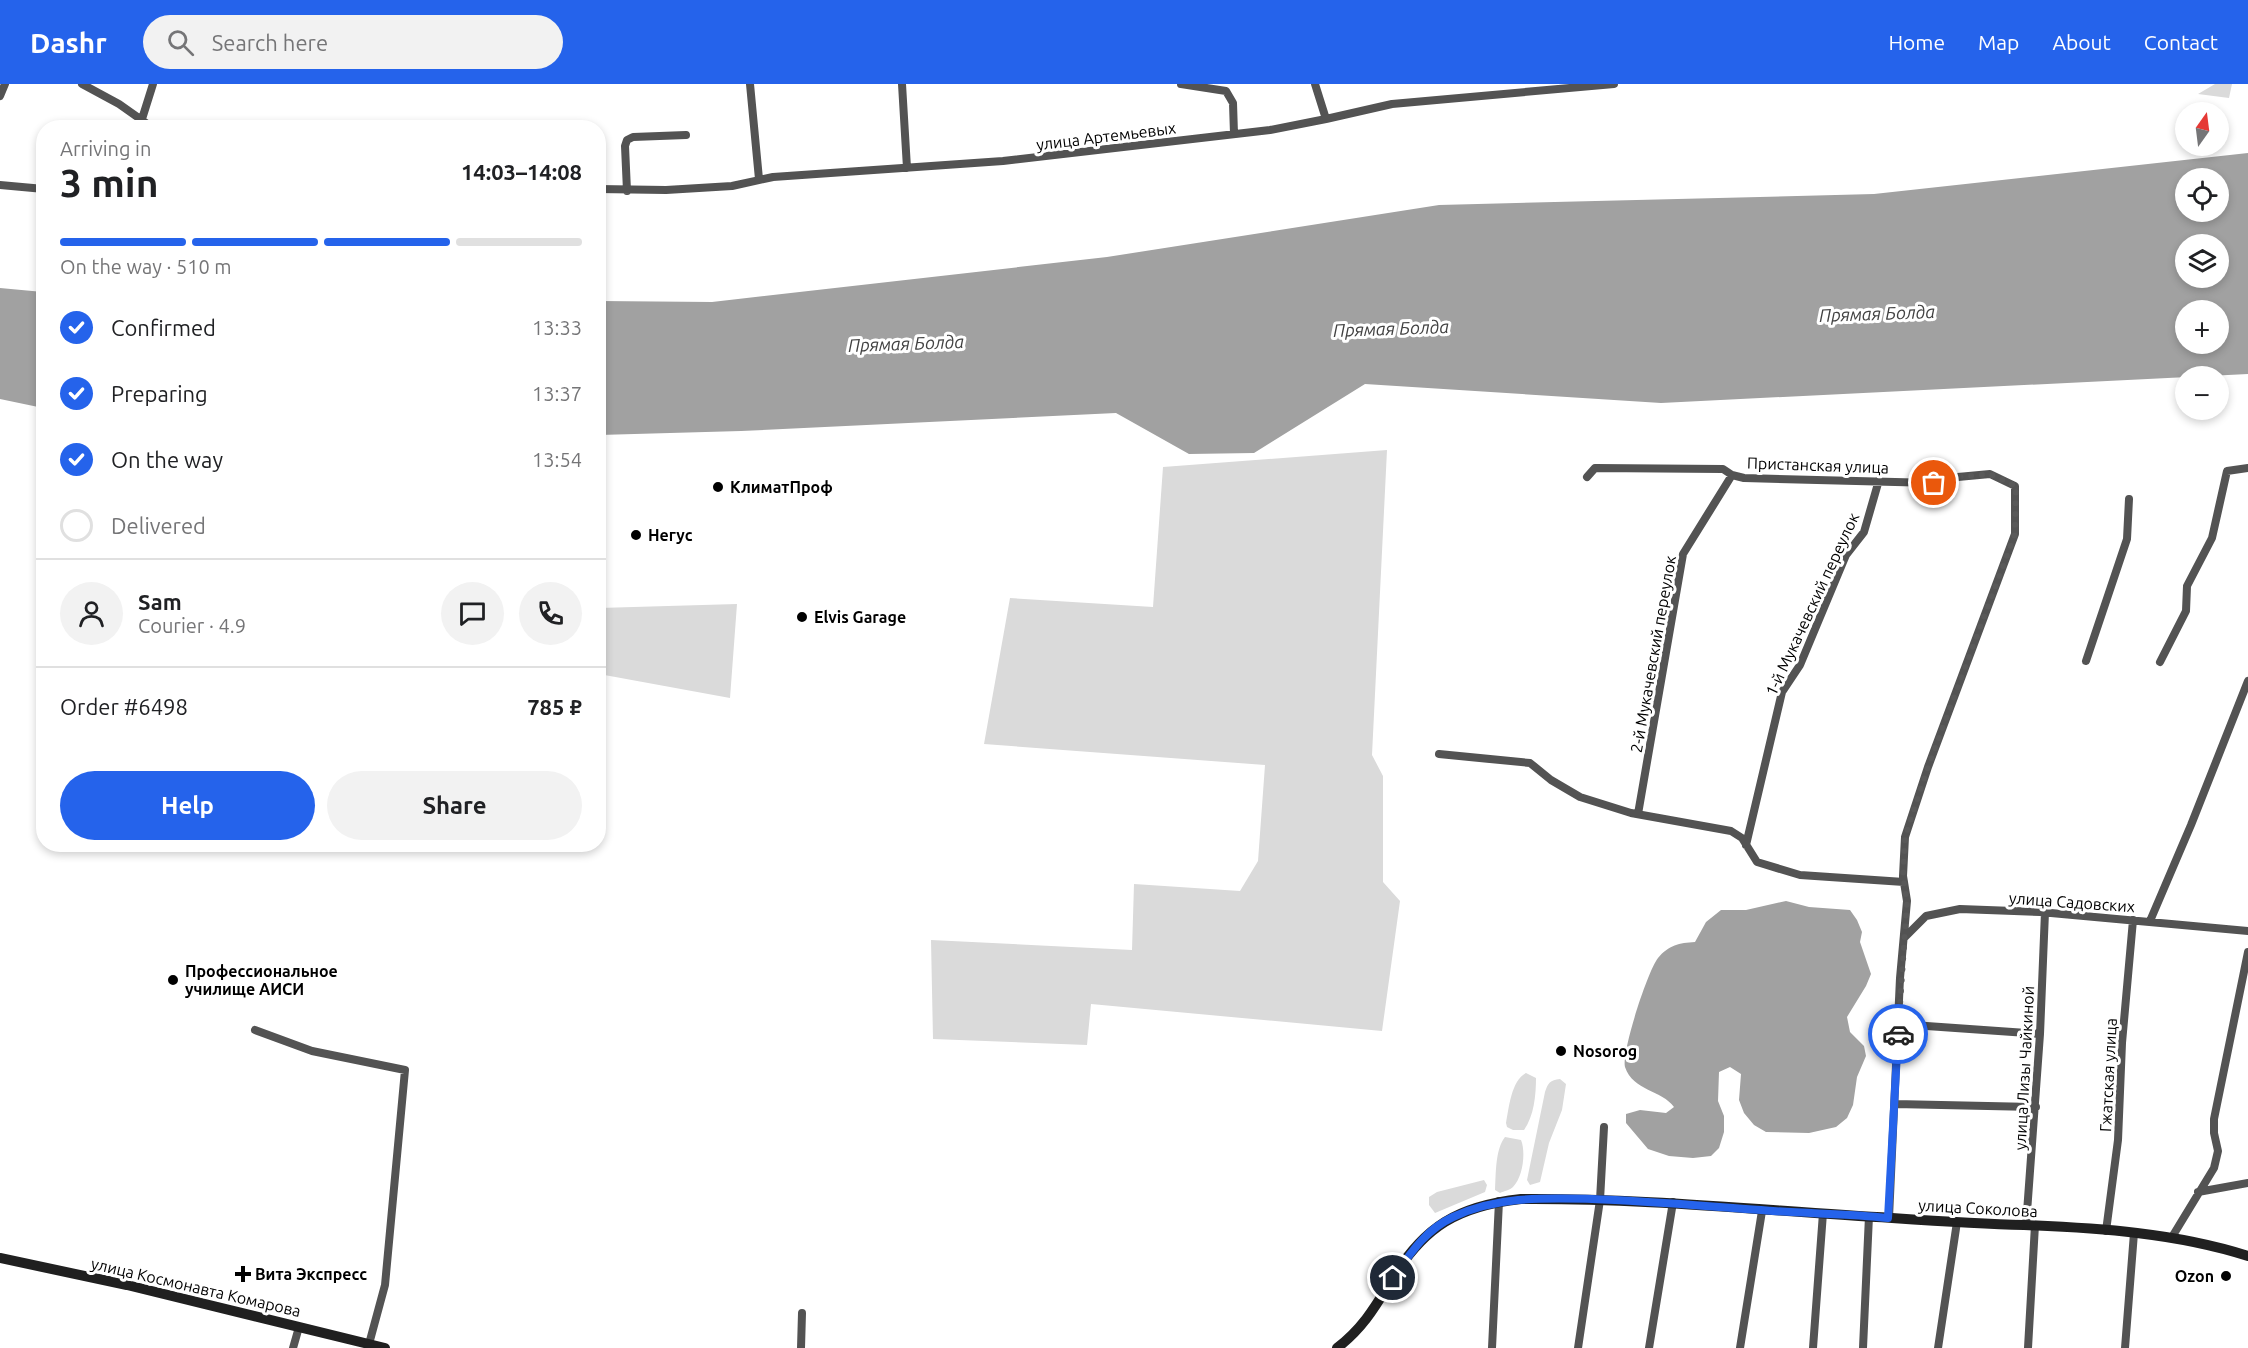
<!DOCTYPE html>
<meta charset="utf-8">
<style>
body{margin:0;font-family:Ubuntu,sans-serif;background:#f2f2f2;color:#202124;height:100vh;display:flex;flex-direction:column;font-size:22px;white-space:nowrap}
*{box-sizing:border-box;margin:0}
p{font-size:20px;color:#757577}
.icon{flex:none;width:33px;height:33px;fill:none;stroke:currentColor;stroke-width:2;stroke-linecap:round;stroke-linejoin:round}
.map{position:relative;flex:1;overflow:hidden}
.sheet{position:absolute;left:36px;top:36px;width:570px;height:732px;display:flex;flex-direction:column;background:#fff;border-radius:24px;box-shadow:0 3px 9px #0003}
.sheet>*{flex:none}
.needle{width:39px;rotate:14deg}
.buttons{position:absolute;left:2175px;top:18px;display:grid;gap:12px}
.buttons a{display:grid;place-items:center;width:54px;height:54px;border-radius:50%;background:#fff;box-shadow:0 3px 9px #0003;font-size:30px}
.pin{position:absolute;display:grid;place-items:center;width:51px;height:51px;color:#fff;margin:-26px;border:3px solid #fff;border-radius:50%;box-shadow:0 2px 6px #0007}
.courier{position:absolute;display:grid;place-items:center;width:60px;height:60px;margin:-30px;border:4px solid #2563eb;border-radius:50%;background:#fff;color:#222;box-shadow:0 2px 8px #0007}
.headline em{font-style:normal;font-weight:700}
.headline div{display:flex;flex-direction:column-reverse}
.headline{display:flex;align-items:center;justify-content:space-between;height:102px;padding:0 24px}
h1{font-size:39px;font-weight:700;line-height:45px}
.bar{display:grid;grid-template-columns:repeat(4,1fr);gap:9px 6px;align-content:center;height:72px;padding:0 24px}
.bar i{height:8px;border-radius:4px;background:#e0e0e0}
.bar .selected{background:#2563eb}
.bar p{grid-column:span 4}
.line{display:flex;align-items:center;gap:15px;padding:0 24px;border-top:2px solid #e0e0e0}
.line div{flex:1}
.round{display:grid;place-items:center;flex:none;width:63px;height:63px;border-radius:32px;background:#f2f2f2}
ol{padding:0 24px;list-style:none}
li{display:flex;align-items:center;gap:18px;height:66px}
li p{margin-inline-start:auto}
li .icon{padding:6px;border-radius:50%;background:#2563eb;color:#fff;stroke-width:4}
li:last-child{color:#757577}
li i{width:33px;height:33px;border:3px solid #e0e0e0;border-radius:50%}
.cta{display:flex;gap:12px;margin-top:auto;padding:12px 24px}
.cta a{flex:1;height:69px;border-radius:36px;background:#2563eb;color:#fff;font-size:24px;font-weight:700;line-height:69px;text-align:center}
.cta a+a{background:#f2f2f2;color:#202124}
header{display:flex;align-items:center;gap:36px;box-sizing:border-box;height:84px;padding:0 30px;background:#2563eb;color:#fff}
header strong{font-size:28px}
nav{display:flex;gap:33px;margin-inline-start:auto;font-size:21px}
.search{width:420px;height:54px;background:#f2f2f2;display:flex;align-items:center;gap:15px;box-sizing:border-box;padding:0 21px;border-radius:33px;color:#757577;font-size:22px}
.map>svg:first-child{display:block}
</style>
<header>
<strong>Dashr</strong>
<div class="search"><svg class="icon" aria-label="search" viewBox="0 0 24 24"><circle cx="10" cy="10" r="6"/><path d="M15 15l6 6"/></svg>Search here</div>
<nav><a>Home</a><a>Map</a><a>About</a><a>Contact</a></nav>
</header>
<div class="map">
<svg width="2248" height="1264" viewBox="0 0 2248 1264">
<rect width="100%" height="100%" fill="#fff"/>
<path fill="#dadada" d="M 2215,0 L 2232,0 L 2229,14 L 2198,10 Z
M 1387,366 L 1372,671 L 1383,692 L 1383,798 L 1400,817 L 1382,947 L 1091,920 L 1087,961 L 933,955 L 931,856 L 1132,866 L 1134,800 L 1240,807 L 1258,777 L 1265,681 L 984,660 L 1010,514 L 1153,523 L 1163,383 Z
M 737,520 L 730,614 L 599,590 L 599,524 Z
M 1526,989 L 1536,994 C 1536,1011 1534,1032 1524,1046 L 1513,1046 L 1507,1043 L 1506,1039 C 1509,1024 1511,997 1526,989 Z
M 1560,995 L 1566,1000 L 1562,1026 L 1549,1059 L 1540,1098 L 1530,1101 L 1527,1096 L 1545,1008 C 1548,999 1550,996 1560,995 Z
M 1505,1053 L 1521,1056 C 1526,1068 1523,1093 1513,1103 C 1510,1106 1504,1107 1500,1109 L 1495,1106 C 1496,1090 1495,1066 1505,1053 Z
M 1484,1096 L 1487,1101 L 1485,1108 L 1435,1129 L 1429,1121 L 1429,1113 L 1437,1108 Z"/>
<path fill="#a1a1a1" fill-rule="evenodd" d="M 2248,69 L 2248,290 L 1661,319 L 1365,300 L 1254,369 L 1189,370 L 1116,329 L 741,347 L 599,351 L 599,217 L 712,218 L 1107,173 L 1439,121 L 1874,110 ZM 2186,94 L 2218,94 L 2218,128 L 2186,128 ZM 2186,160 L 2218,160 L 2218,194 L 2186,194 ZM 2186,226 L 2218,226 L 2218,260 L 2186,260 Z
M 0,204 L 43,208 L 43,324 L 0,315 Z
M 1786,817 L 1809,823 L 1850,826 L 1857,836 L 1862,848 L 1860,858 L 1871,890 L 1866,902 L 1847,933 L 1850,948 L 1864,962 L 1866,972 L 1857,993 L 1853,1021 L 1847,1034 L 1836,1043 L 1809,1049 L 1766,1048 L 1754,1041 L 1744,1029 L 1739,1016 L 1741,990 L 1730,983 L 1719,988 L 1718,1017 L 1724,1032 L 1724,1048 L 1719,1064 L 1711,1072 L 1693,1074 L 1669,1072 L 1648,1065 L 1626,1039 L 1626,1030 L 1640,1026 L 1666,1029 L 1674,1023 C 1662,1006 1633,1007 1625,983 C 1621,969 1648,886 1658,874 C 1669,861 1679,859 1695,858 L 1706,838 L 1721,826 L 1746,826 Z"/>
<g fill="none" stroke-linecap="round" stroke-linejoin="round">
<path stroke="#535353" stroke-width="8" d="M 82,0 L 119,20 L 153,44
M 750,0 L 759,95
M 902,0 L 907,84
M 1181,0 L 1226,7 L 1233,19 L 1234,50
M 1315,0 L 1326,35
M 0,12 L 5,0
M 142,35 L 153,0
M 0,101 L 44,105
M 598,105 L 666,106 L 732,102 L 773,93 L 1003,77 L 1270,46 L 1326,35 L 1392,20 L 1614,0
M 627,107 L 625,62 L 627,56 L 633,53 L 686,51
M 1587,393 L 1595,384 L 1723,385 L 1732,391 L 1744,394 L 1934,399 L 1947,394 L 1990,390 L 2015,402 L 2015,450 L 1928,683 L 1905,753 L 1903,792 L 1907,817 L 1900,894 L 1889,1134
M 2086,577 L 2127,455 L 2129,415
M 2160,578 L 2186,527 L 2187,502 L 2212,454 L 2227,387 L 2248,384
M 1439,670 L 1530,679 L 1551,696 L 1580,713 L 1631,729 L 1731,747 L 1742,754 L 1757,778 L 1800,791 L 1904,798
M 1638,730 L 1683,470 L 1732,391
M 1746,761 L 1782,608 L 1800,581 L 1846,471 L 1864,448 L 1879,396
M 2150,837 L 2191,741 L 2248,597
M 1904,854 L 1926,832 L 1960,825 L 2040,828 L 2248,847
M 1898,940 L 2040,950
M 255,946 L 312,967 L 405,986 L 385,1201 L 369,1260
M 1895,1020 L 2036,1023
M 2198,1108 L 2248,1099
M 2026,1142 L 2040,950 L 2045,828
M 2106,1147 L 2118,1056 L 2122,959 L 2133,836
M 2172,1153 L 2214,1084 L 2218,1067 L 2214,1049 L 2214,1035 L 2248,868
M 293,1264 L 299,1243
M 801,1264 L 802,1229
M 1492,1264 L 1499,1117
M 1578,1264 L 1600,1116 L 1604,1043
M 1649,1264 L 1673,1118
M 1740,1264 L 1762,1127
M 1813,1264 L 1823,1129
M 1863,1264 L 1869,1132
M 1938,1264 L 1957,1138
M 2028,1264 L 2035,1141
M 2125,1264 L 2134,1149"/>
<path stroke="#202020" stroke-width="10" d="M 0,1174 L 127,1201 L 385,1264
M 1337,1264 C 1363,1244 1375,1223 1391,1197 C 1424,1142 1458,1122 1521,1115 C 1645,1114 1768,1127 1892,1134 C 1936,1137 1980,1140 2024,1141 C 2099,1144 2176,1149 2248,1172"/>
</g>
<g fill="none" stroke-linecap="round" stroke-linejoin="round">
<path stroke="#595959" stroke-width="6" stroke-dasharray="0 10.8" d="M 1898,950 L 1907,818 L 1903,792 L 1905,753 L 1928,683 L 2015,450 L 2016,402 L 1990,390 L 1947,394 L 1934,399"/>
<path stroke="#2563eb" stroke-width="8" d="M 1393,1194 C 1410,1170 1425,1146 1453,1133 C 1497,1112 1544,1114 1592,1115 C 1649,1117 1704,1122 1761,1126 C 1803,1130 1846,1129 1888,1134 L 1898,950"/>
</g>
<g fill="#000" stroke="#fff" stroke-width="2">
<circle cx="718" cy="403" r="6"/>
<circle cx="636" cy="451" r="6"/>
<circle cx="802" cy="533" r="6"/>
<circle cx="173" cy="896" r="6"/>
<circle cx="1561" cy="967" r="6"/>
<path d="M240 1181h6v6h6v6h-6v6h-6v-6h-6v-6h6z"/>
<circle cx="2226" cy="1192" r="6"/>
</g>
<g text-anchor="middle" stroke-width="6" stroke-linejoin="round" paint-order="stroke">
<g font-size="16" fill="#000" stroke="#fff">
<text transform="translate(1106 52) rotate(-7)" y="6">улица Артемьевых</text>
<text transform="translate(1818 381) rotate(2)" y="6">Пристанская улица</text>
<text transform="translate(1812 520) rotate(-65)" y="6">1-й Мукачевский переулок</text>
<text transform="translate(1653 570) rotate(-80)" y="6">2-й Мукачевский переулок</text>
<text transform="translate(2072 818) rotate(4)" y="6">улица Садовских</text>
<text transform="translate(2024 984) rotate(-87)" y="6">улица Лизы Чайкиной</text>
<text transform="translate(2108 991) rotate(-87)" y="6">Гжатская улица</text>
<text transform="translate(1978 1124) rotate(3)" y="6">улица Соколова</text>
<text transform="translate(196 1203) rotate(13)" y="6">улица Космонавта Комарова</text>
</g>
<g font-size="16" font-weight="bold" fill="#000" stroke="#fff" text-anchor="start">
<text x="730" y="409">КлиматПроф</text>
<text x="648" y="457">Негус</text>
<text x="814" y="539">Elvis Garage</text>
<text x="185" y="893">Профессиональное<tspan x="185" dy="18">училище АИСИ</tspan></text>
<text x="1573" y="973">Nosorog</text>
<text x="255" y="1196">Вита Экспресс</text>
<text x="2214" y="1198" text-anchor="end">Ozon</text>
</g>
<g font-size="18" font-style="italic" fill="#424242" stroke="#fff">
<text transform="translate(1877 230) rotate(-2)" y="6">Прямая Болда</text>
<text transform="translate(1391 245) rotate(-2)" y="6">Прямая Болда</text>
<text transform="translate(906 260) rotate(-2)" y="6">Прямая Болда</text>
</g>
</g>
</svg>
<div class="buttons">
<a><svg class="needle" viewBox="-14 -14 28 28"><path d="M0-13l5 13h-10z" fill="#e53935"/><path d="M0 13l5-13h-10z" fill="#757577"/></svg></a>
<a><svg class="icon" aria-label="locate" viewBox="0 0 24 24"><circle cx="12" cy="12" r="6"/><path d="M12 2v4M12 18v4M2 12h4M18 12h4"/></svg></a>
<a><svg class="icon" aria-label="layers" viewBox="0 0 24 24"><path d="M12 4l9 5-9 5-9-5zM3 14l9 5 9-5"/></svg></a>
<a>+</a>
<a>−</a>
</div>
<div class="pin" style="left:1934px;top:399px;background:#ea580c"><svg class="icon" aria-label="bag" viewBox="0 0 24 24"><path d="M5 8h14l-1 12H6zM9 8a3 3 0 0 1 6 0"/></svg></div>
<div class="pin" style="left:1393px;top:1194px;background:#1f2937"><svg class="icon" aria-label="home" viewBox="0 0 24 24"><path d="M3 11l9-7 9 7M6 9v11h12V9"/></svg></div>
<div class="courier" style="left:1898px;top:950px"><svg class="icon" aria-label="car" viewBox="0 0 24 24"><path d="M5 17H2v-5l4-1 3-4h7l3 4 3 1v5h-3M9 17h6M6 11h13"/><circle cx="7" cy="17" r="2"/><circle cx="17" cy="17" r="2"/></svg></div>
<section class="sheet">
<div class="headline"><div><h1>3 min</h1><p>Arriving in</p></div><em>14:03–14:08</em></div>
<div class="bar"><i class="selected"></i><i class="selected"></i><i class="selected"></i><i></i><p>On the way · 510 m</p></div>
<ol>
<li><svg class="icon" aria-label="check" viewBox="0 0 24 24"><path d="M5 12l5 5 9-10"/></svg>Confirmed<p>13:33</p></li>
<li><svg class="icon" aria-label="check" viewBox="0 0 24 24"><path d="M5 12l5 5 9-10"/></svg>Preparing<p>13:37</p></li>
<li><svg class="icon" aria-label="check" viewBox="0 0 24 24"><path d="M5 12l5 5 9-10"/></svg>On the way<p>13:54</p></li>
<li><i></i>Delivered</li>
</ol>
<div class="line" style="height:108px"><a class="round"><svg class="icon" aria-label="person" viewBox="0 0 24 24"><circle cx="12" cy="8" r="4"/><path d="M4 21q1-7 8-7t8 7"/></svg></a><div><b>Sam</b><p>Courier · 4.9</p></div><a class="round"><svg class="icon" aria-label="chat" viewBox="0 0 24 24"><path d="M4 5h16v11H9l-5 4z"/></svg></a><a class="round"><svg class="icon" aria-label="phone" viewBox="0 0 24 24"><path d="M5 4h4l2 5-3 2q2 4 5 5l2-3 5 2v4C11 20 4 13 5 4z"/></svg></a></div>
<div class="line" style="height:78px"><div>Order #6498</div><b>785 ₽</b></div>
<div class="cta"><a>Help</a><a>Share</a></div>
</section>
</div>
